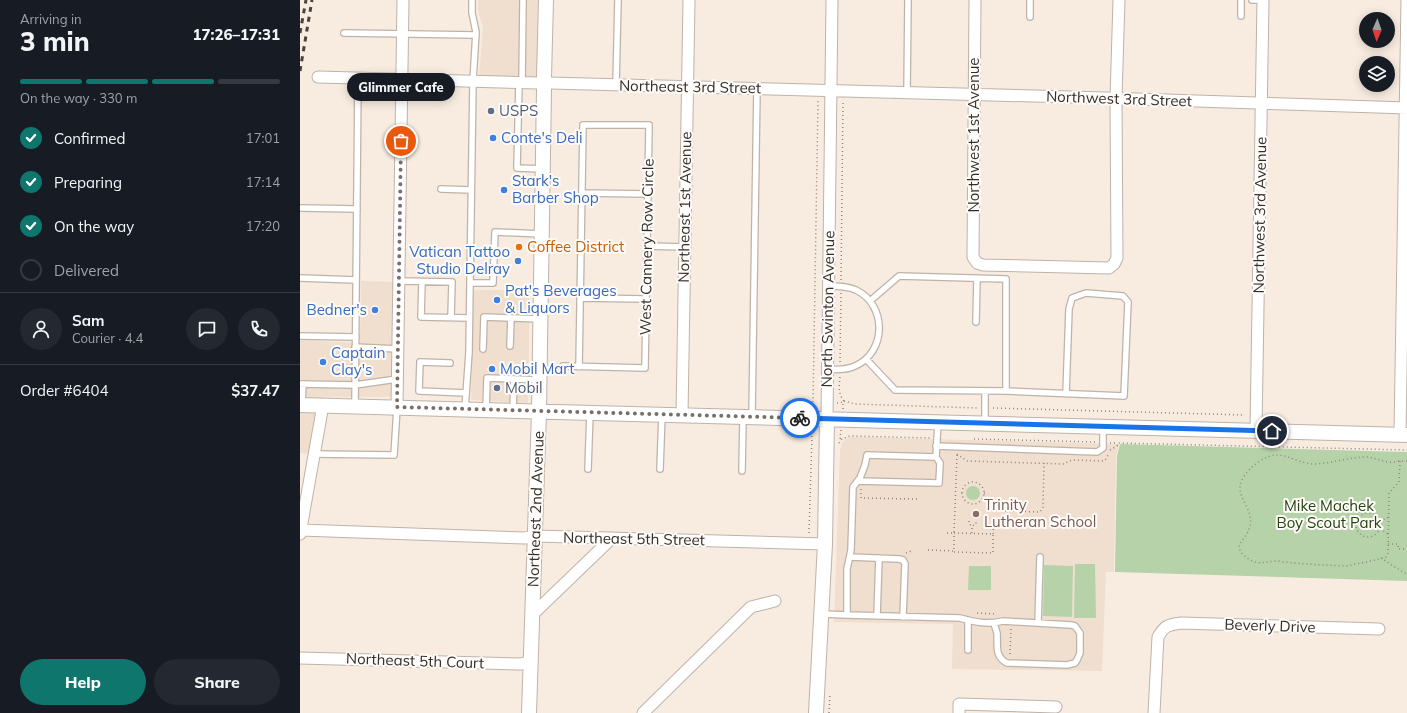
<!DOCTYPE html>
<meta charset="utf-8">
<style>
body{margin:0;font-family:Mulish,sans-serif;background:#242831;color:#f1f3f6;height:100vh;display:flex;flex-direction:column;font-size:15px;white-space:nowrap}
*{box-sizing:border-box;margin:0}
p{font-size:13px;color:#9ea1a6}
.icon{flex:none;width:22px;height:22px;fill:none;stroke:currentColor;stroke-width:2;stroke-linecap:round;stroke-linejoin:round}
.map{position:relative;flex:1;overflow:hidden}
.panel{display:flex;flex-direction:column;background:#171b24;width:300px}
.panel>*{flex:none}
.needle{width:26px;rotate:182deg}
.fabs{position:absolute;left:1059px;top:12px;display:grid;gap:8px}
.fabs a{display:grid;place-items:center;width:36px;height:36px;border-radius:50%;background:#171b24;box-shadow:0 2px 10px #0003;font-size:20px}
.pin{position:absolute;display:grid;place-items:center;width:34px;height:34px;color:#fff;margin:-17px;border:2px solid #fff;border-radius:50%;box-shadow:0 1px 4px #0007}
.courier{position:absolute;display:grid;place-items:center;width:40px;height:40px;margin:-20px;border:3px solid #1a73e8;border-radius:50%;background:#fff;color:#222;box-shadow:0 1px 5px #0007}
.bubble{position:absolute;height:28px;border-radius:14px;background:#171b24;box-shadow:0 2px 10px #0003;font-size:13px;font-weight:800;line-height:28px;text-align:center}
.head em{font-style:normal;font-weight:800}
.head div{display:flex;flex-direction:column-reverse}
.head{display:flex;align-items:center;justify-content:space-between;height:68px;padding:0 20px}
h1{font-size:26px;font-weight:800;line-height:30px}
.bar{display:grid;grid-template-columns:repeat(4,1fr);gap:6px 4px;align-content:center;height:48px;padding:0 20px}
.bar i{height:5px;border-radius:3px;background:#363941}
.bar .active{background:#0f766e}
.bar p{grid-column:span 4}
.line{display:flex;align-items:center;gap:10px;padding:0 20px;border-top:1px solid #363941}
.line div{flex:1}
.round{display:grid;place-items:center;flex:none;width:42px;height:42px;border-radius:21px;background:#242831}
ol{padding:0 20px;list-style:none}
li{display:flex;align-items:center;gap:12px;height:44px}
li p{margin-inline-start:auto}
li .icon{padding:4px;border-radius:50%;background:#0f766e;color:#fff;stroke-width:4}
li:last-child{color:#9ea1a6}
li i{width:22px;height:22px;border:2px solid #363941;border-radius:50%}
.button{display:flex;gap:8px;margin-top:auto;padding:8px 20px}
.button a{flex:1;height:46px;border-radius:24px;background:#0f766e;color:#fff;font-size:16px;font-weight:800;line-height:46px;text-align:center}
.button a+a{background:#242831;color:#f1f3f6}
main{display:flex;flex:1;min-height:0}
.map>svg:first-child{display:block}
</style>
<main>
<section class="panel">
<div class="head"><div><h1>3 min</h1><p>Arriving in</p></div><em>17:26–17:31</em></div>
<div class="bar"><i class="active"></i><i class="active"></i><i class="active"></i><i></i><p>On the way · 330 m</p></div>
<ol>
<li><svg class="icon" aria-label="check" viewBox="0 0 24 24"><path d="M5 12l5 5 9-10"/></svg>Confirmed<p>17:01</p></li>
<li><svg class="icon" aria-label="check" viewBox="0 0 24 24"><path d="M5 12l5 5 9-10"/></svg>Preparing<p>17:14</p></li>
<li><svg class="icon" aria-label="check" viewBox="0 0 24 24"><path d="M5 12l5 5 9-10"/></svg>On the way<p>17:20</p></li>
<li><i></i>Delivered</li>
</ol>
<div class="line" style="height:72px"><a class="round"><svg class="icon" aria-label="person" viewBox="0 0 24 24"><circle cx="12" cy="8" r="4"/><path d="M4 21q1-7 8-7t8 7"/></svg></a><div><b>Sam</b><p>Courier · 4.4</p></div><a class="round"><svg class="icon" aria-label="chat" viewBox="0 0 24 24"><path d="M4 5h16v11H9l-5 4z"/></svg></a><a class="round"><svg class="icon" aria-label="phone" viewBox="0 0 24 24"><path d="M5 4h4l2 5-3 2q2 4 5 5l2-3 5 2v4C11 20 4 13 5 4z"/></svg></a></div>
<div class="line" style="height:52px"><div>Order #6404</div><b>$37.47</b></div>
<div class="button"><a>Help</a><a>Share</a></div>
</section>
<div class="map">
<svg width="1107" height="713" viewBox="0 0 1107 713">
<rect width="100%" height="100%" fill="#f8ece1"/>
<path fill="#f0dece" d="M 178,0 L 238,0 L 237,79 L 179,78 L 183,27 L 178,11 Z
M 61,281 L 94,282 L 92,397 L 23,397 L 9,454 L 0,453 L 0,340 L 60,343 Z
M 173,290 L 230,290 L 228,403 L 171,400 Z
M 552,437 L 819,444 L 816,456 L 814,572 L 806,572 L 802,671 L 652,669 L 653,624 L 534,622 L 540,451 L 542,443 L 548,438 Z"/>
<path fill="#b6d2a9" d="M 820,444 L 1107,452 L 1107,581 L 815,572 L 817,456 Z
M666 493a7 7 0 1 1 14 0a7 7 0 1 1-14 0Z
M 775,564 L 795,564 L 796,618 L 774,618 Z
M 744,565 L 773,566 L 772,617 L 743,616 Z
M 669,566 L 691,566 L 691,590 L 668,590 Z"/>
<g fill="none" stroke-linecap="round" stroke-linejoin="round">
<g stroke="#beb3a9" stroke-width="8">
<path id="service" d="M 952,0 L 963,0
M 941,16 L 941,0
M 730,17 L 730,0
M 44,33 L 176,35
M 219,82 L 217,168 L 243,169
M 222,82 L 223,0
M 316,85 L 318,0
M 607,93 L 608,0
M 141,189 L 171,190
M 282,193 L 348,194
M 1,208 L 57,209
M 347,246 L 385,247
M 0,278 L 56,280
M 99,281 L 152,282 L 151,317
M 122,282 L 121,317 L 169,318
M 170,283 L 193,283 L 195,232 L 242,234
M 280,298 L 346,299
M 676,322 L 677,278
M 0,336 L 56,337
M 210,346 L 211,318
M 55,347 L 98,349
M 183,349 L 184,317 L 240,319
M 566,359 L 595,390 L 706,391 L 706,279 L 599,276 L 570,301
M 150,363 L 120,362 L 119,391 L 166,393
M 263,366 L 345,368 L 349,125 L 283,125 L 279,367
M 528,369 C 537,370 546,370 555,366 C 587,352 587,305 556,290 C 547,286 538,286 529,286
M 0,384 L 55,385 L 97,379
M 706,391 L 824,396 L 828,302 L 823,296 L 786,293 L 772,298 L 769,309 L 766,394
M 2,404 L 3,384
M 55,406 L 58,78
M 165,409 L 169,352 L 173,81 L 176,32 L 172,13 L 172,0
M 186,409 L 187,378 L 240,380
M 213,410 L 214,379
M 452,416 L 457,88
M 685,423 L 685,391
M 636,446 L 797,452 L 803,448 L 803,428
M 14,454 L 94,455 L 97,408
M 288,469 L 290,413
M 360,469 L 362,414
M 442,471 L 443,418
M 558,481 L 639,483 L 640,463 L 636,457 L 638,422
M 550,557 L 599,559 L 603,560 L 605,564 L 603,617
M 522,614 L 547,615 L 547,569 L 551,550 L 553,487 L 560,478 L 565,465 L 567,455 L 636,457
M 547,615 L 660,618 C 675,622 688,625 703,621 L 771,625 L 775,626 L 780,633 L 780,653 L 777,660 L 775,663 L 767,665 L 707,663 C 694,656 698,645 697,633 C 696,630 695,627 694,623
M 577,616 L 579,558
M 668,620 L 668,650
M 738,623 L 740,557"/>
</g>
<g stroke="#beb3a9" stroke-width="13">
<path id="minor" d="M 675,0 L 673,257 L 677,263 L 683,265 L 809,268 L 814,264 L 817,258 L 816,98 L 819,0
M 18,77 L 238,83
M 250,83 L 806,98 L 1107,108
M 97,407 L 103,0
M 382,415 L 389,0
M 527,418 L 532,0
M 956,430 L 963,0
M 1100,434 L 1107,0
M 1,530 L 225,538 L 235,536 L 525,544
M 0,534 L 23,405
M 232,615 L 312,538
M 0,658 L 220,664 L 231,662
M 343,713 L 451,607 L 475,601
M 659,713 L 659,704 L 756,707
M 854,713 L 858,637 C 865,625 868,625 881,623 L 1079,629"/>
</g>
<g stroke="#beb3a9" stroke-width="16">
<path id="tertiary" d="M 244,77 L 246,0
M 0,405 L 1107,435
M 229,713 L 239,411 L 244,89
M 516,713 L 525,544 L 527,418"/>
</g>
<path stroke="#8d867e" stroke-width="1.5" stroke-dasharray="1 3" stroke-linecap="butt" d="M 541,280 L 543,102
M 540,362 L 541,293
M 540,377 C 539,386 538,394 544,401 L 543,402
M 544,401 L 555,404 L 677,408
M 537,403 L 543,402 L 543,409
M 512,406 L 513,403 L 518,101
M 693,408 L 945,415
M 541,430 L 540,438 L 542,440
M 674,439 L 796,442
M 539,443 L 542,439 L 550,436 L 630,438
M 810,443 L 818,443
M 810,450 L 817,446 L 818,443 L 1107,450
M 657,454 L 667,461 L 763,464 L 772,460 L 804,461 L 806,459 L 809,453
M 1100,461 L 1099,482 L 1089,493 L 1088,553 L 1086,557 L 1067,562 L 1055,564 L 1048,566 C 1024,565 1000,564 977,561 C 969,561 962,564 955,562 C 947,559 939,553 939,545 C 943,539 948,534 950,526 C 955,509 932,495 943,478 C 948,470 954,465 960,461 C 982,446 993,464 1015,464 C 1033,463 1050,457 1067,457 C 1079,458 1086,465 1099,461 L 1107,461
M662 493a11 11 0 1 1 22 0a11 11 0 1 1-22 0Z
M 561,489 L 561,498 L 617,499
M 684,493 L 688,494
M 705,511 L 740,512 L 743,507 L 744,463
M1056 525a12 12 0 1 1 24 0a12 12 0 1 1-24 0Z
M 669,521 L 669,524 L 672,526
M 1080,521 L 1089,517
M 1080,529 L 1088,534
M 509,533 L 512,435 L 511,432 L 513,430
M 647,533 L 654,533 L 657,455
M 654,533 L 693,534 L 693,553 L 654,552 Z
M 672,533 L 672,526 L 676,524 L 676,521
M 693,534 L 694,518
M 1088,544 L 1098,544 L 1098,549 L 1107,549
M 628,550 L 654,551
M 606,553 L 611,551
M 1081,558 L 1101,571 L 1107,574
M 677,613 L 697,614
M 710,654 L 711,628
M 529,713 L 530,693"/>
<use href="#service" stroke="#fff" stroke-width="5.5"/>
<use href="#minor" stroke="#fff" stroke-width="11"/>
<use href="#tertiary" stroke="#fff" stroke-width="14"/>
<path stroke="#47423e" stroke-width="3" stroke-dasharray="5 5" stroke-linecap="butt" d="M 0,33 L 6,0
M 0,71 L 12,0"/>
</g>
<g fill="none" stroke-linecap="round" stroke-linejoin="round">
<path stroke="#77706a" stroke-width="4" stroke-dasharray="0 7.2" d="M 101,141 L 97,407 L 500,418"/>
<path stroke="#1a73e8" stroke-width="5" d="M 500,418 L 972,431"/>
</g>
<g fill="#5c6f8a" stroke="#fefbf9" stroke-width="1.5">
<circle cx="191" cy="111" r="4"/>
<circle cx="197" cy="388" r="4"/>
</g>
<g fill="#3f7fe0" stroke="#fefbf9" stroke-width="1.5">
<circle cx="193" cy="138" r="4"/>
<circle cx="204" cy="190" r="4"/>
<circle cx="218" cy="261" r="4"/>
<circle cx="197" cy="300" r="4"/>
<circle cx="75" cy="310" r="4"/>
<circle cx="23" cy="362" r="4"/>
<circle cx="192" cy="369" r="4"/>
</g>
<circle fill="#e8710a" stroke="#fefbf9" stroke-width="1.5" cx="219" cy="247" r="4"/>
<circle fill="#8d6e63" stroke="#fefbf9" stroke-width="1.5" cx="676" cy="514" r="4"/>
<g text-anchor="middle" stroke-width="4" stroke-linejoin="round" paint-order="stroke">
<g font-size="15" fill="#322e2a" stroke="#fefbf9">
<text transform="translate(390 87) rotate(1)" y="5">Northeast 3rd Street</text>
<text transform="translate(819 99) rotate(2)" y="5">Northwest 3rd Street</text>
<text transform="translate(674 135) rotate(-90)" y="5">Northwest 1st Avenue</text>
<text transform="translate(385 207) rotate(-89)" y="5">Northeast 1st Avenue</text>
<text transform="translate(960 215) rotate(-89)" y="5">Northwest 3rd Avenue</text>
<text transform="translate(347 247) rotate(-89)" y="5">West Cannery Row Circle</text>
<text transform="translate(528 309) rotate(-89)" y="5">North Swinton Avenue</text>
<text transform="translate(236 509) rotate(-88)" y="5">Northeast 2nd Avenue</text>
<text transform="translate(334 539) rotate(1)" y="5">Northeast 5th Street</text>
<text transform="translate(970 626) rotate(2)" y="5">Beverly Drive</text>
<text transform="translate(115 661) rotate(2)" y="5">Northeast 5th Court</text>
</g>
<g font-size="15" fill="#4e5e75" stroke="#fefbf9" text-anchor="start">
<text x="199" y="116">USPS</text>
<text x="205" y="393">Mobil</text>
</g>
<g font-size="15" fill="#366cbe" stroke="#fefbf9" text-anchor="start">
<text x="201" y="143">Conte's Deli</text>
<text x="212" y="186">Stark's<tspan x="212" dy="17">Barber Shop</tspan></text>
<text x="210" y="257" text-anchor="end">Vatican Tattoo<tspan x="210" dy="17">Studio Delray</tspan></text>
<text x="205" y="296">Pat's Beverages<tspan x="205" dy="17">&amp; Liquors</tspan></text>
<text x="67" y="315" text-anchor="end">Bedner's</text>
<text x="31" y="358">Captain<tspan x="31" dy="17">Clay's</tspan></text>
<text x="200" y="374">Mobil Mart</text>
</g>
<g font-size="15" fill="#c56008" stroke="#fefbf9" text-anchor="start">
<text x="227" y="252">Coffee District</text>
</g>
<g font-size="15" fill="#785e54" stroke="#fefbf9" text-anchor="start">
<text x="684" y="510">Trinity<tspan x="684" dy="17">Lutheran School</tspan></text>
</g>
<g font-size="15" fill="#244411" stroke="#fefbf9">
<text x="1029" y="511">Mike Machek<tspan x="1029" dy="17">Boy Scout Park</tspan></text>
</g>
</g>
</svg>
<div class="fabs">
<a><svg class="needle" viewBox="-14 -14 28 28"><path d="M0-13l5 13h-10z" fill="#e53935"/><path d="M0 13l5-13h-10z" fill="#9ea1a6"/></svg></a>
<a><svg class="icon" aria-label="layers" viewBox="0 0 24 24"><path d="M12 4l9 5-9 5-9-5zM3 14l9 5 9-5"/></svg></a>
</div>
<div class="pin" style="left:101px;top:141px;background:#ea580c"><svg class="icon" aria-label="bag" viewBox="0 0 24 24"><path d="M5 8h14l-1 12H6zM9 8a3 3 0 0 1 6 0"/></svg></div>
<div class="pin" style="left:972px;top:431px;background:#1f2937"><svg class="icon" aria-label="home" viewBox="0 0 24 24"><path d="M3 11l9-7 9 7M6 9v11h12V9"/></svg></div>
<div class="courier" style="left:500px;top:418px"><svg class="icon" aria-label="bike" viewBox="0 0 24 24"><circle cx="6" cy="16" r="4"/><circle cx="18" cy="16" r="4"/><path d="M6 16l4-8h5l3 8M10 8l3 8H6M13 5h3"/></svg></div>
<div class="bubble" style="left:47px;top:73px;width:108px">Glimmer Cafe</div>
</div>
</main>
